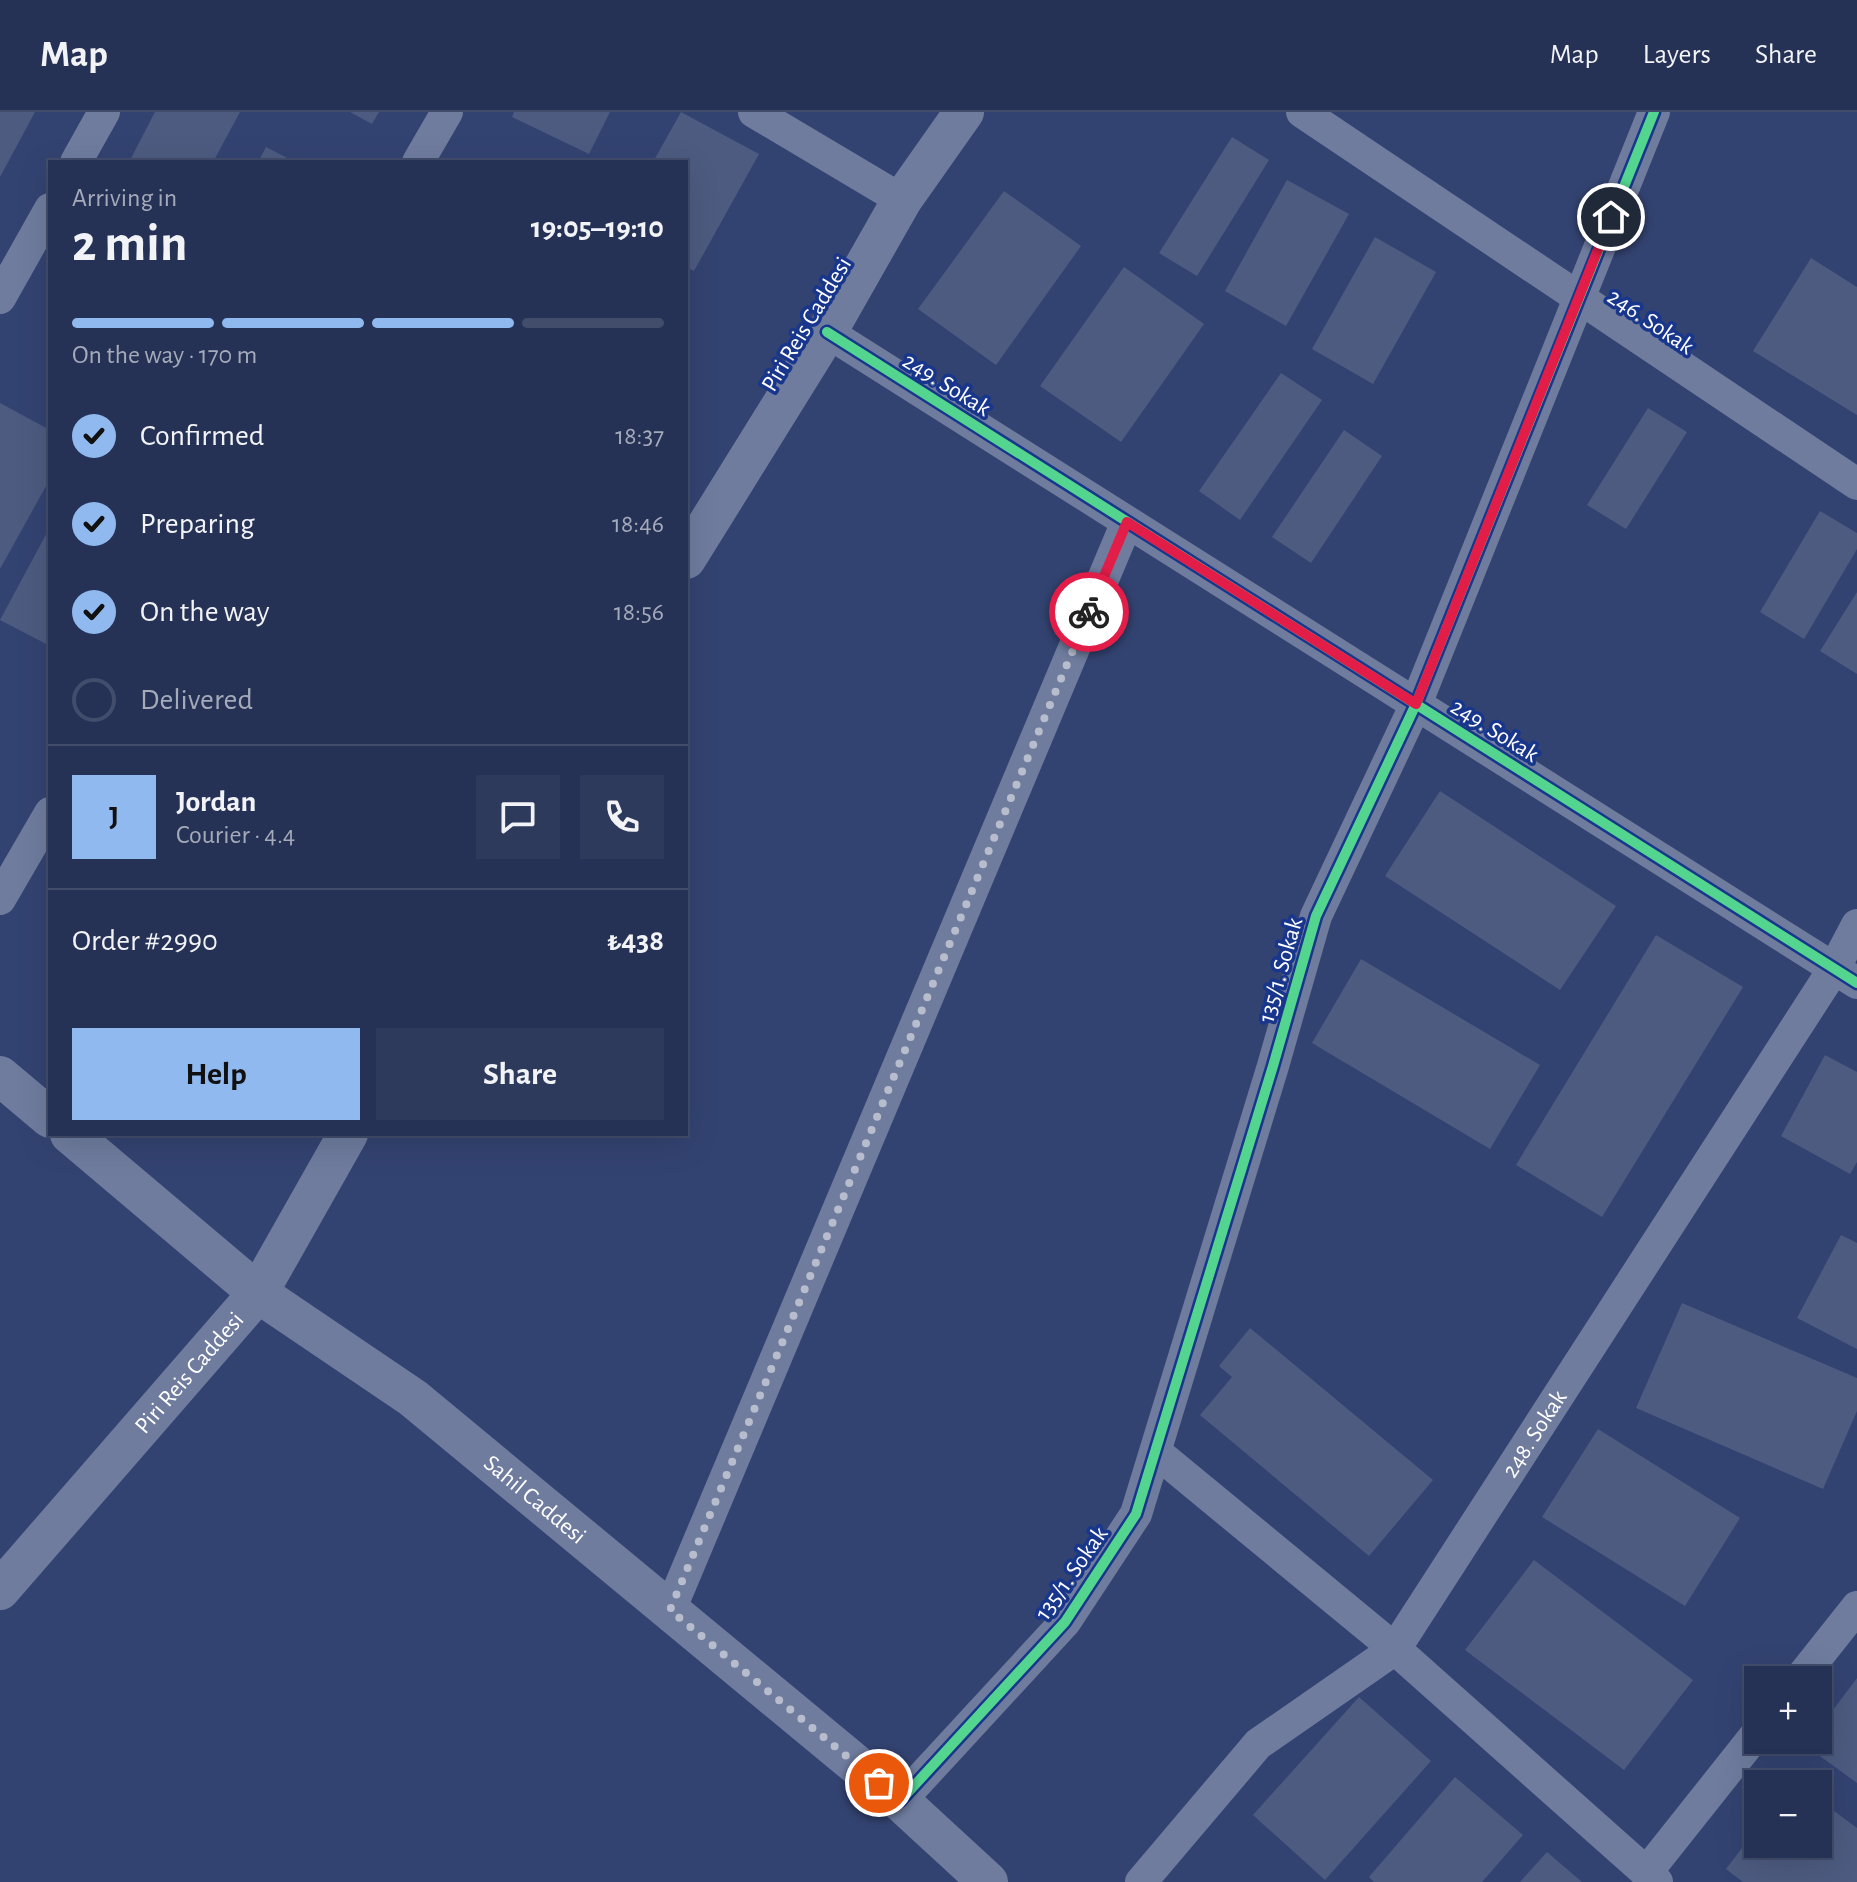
<!DOCTYPE html>
<meta charset="utf-8">
<style>
body{margin:0;font-family:"Alegreya Sans",sans-serif;background:#2e3a5b;color:#f1f3f6;height:100vh;display:flex;flex-direction:column;font-size:30px;white-space:nowrap}
*{box-sizing:border-box;margin:0}
p{font-size:26px;color:#a4aab9}
.icon{flex:none;width:44px;height:44px;fill:none;stroke:currentColor;stroke-width:2;stroke-linecap:round;stroke-linejoin:round}
.map{position:relative;flex:1;overflow:hidden}
.details{position:absolute;left:48px;top:48px;width:640px;height:976px;display:flex;flex-direction:column;background:#263255;border-radius:0px;box-shadow:0 8px 32px #0002,0 0 0 2px #424d6c}
.details>*{flex:none}
.tools{position:absolute;left:1744px;top:1554px;display:grid;gap:16px}
.tools a{display:grid;place-items:center;width:88px;height:88px;border-radius:0px;background:#263255;box-shadow:0 8px 32px #0002,0 0 0 2px #424d6c;font-size:40px}
.pin{position:absolute;display:grid;place-items:center;width:68px;height:68px;color:#fff;margin:-34px;border:4px solid #fff;border-radius:50%;box-shadow:0 2px 8px #0007}
.courier{position:absolute;display:grid;place-items:center;width:80px;height:80px;margin:-40px;border:6px solid #e11d48;border-radius:50%;background:#fff;color:#222;box-shadow:0 2px 10px #0007}
.summary em{font-style:normal;font-weight:700}
.summary div{display:flex;flex-direction:column-reverse}
.summary{display:flex;align-items:center;justify-content:space-between;height:136px;padding:0 24px}
h1{font-size:52px;font-weight:700;line-height:60px}
.bar{display:grid;grid-template-columns:repeat(4,1fr);gap:12px 8px;align-content:center;height:96px;padding:0 24px}
.bar i{height:10px;border-radius:6px;background:#424d6c}
.bar .on{background:#90b9f0}
.bar p{grid-column:span 4}
.line{display:flex;align-items:center;gap:20px;padding:0 24px;border-top:2px solid #424d6c}
.line div{flex:1}
.round{display:grid;place-items:center;flex:none;width:84px;height:84px;border-radius:0px;background:#2e3a5b}
ol{padding:0 24px;list-style:none}
li{display:flex;align-items:center;gap:24px;height:88px}
li p{margin-inline-start:auto}
li .icon{padding:8px;border-radius:50%;background:#90b9f0;color:#111;stroke-width:4}
li:last-child{color:#a4aab9}
li i{width:44px;height:44px;border:4px solid #424d6c;border-radius:50%}
.action{display:flex;gap:16px;margin-top:auto;padding:16px 24px}
.action a{flex:1;height:92px;border-radius:0px;background:#90b9f0;color:#111;font-size:32px;font-weight:700;line-height:92px;text-align:center}
.action a+a{background:#2e3a5b;color:#f1f3f6}
header{display:flex;align-items:center;gap:48px;box-sizing:border-box;height:112px;padding:0 40px;background:#263255;border-bottom:2px solid #424d6c}
header strong{font-size:38px}
nav{display:flex;gap:44px;margin-inline-start:auto;font-size:28px}
.map>svg:first-child{display:block}
</style>
<header>
<strong>Map</strong>
<nav><a>Map</a><a>Layers</a><a>Share</a></nav>
</header>
<div class="map">
<svg width="1857" height="1770" viewBox="0 0 1857 1770">
<rect width="100%" height="100%" fill="#334371"/>
<path fill="#4d5b80" d="M 0,0 L 35,0 L 0,65 Z
M 155,0 L 240,0 L 213,50 L 129,50 Z
M 350,0 L 379,0 L 372,12 Z
M 514,0 L 610,0 L 589,42 L 512,5 Z
M 681,0 L 759,42 L 694,159 L 686,155 L 686,50 L 653,50 Z
M 1232,25 L 1269,48 L 1197,164 L 1159,141 Z
M 266,35 L 295,50 L 258,50 Z
M 1287,68 L 1349,102 L 1286,214 L 1225,179 Z
M 1004,79 L 1081,134 L 996,253 L 918,197 Z
M 1375,125 L 1436,160 L 1373,272 L 1312,237 Z
M 1811,146 L 1857,175 L 1857,303 L 1753,239 Z
M 1124,155 L 1204,212 L 1121,330 L 1040,274 Z
M 1281,261 L 1322,288 L 1240,408 L 1199,379 Z
M 0,291 L 50,318 L 50,367 L 0,457 Z
M 1648,296 L 1687,320 L 1626,417 L 1587,393 Z
M 1344,318 L 1382,344 L 1311,451 L 1272,425 Z
M 1820,399 L 1857,421 L 1857,437 L 1804,527 L 1760,500 Z
M 50,415 L 50,534 L 0,508 Z
M 1857,480 L 1857,562 L 1820,539 Z
M 1440,679 L 1616,794 L 1560,878 L 1385,764 Z
M 1656,823 L 1743,875 L 1602,1105 L 1516,1053 Z
M 1361,847 L 1540,953 L 1490,1037 L 1312,931 Z
M 1825,943 L 1857,960 L 1857,1050 L 1850,1062 L 1781,1024 Z
M 1841,1123 L 1857,1131 L 1857,1237 L 1797,1206 Z
M 1682,1191 L 1857,1266 L 1857,1299 L 1823,1377 L 1636,1296 Z
M 1250,1216 L 1433,1368 L 1369,1444 L 1200,1303 L 1232,1265 L 1219,1254 Z
M 1598,1317 L 1740,1406 L 1685,1494 L 1542,1405 Z
M 1534,1448 L 1693,1568 L 1624,1658 L 1465,1538 Z
M 1857,1566 L 1857,1671 L 1806,1634 L 1811,1628 L 1818,1628 L 1818,1618 Z
M 1359,1585 L 1431,1649 L 1325,1768 L 1253,1703 Z
M 1455,1665 L 1523,1723 L 1482,1770 L 1374,1770 L 1369,1765 Z
M 1818,1687 L 1857,1716 L 1857,1770 L 1743,1770 L 1726,1757 L 1758,1715 L 1758,1732 L 1818,1732 Z
M 1547,1740 L 1582,1770 L 1520,1770 Z"/>
<g fill="none" stroke-linecap="round" stroke-linejoin="round">
<g stroke="#6f7c9e" stroke-width="32">
<path d="M 754,0 L 902,88"/>
<path d="M 1302,0 L 1857,372"/>
<path d="M 76,50 L 104,0"/>
<path d="M 418,50 L 447,0"/>
<path d="M 0,186 L 50,97"/>
<path d="M 827,220 L 1857,871"/>
<path d="M 0,787 L 50,701"/>
<path d="M 1156,1340 L 1395,1537 L 1657,1770"/>
<path d="M 670,1498 L 1127,410"/>
<path d="M 1799,1568 L 1857,1495"/>
<path d="M 900,1689 L 1065,1510 L 1136,1402 L 1273,954 L 1316,804 L 1416,592 L 1654,0"/>
<path d="M 1646,1761 L 1758,1620"/>
<path id="s1" d="M 1141,1770 L 1258,1632 L 1395,1537 L 1835,855 L 1857,813"/>
</g>
<g stroke="#6f7c9e" stroke-width="40">
<path d="M 686,447 L 827,220 L 902,88 L 964,0"/>
<path d="M 0,964 L 50,1006"/>
<path id="s2" d="M 70,1022 L 258,1181 L 413,1286 L 900,1689 L 988,1770"/>
<path id="s3" d="M 0,1478 L 258,1181 L 348,1022"/>
</g>
<g stroke="#18368c" stroke-width="15">
<path id="cycleway" d="M 827,220 L 1857,871
M 900,1689 L 1065,1510 L 1136,1402 L 1273,954 L 1316,804 L 1416,592 L 1654,0"/>
</g>
<use href="#cycleway" stroke="#53d58f" stroke-width="10"/>
</g>
<g fill="none" stroke-linecap="round" stroke-linejoin="round">
<path stroke="#b8bdcd" stroke-width="8" stroke-dasharray="0 14.4" d="M 879,1671 L 670,1498 L 1089,500"/>
<path stroke="#e11d48" stroke-width="10" d="M 1089,500 L 1127,410 L 1416,592 L 1611,105"/>
</g>
<g text-anchor="middle" stroke-width="7" stroke-linejoin="round" paint-order="stroke">
<g font-size="24" fill="#fff" stroke="#18368c">
<text transform="translate(1651 209) rotate(34)" y="8">246. Sokak</text>
<text transform="translate(806 212) rotate(-59)" y="8">Piri Reis Caddesi</text>
<text transform="translate(947 272) rotate(32)" y="8">249. Sokak</text>
<text transform="translate(1495 618) rotate(32)" y="8">249. Sokak</text>
<text transform="translate(1280 858) rotate(-74)" y="8">135/1. Sokak</text>
<text dy="8" stroke="none"><textPath href="#s3" startOffset="288">Piri Reis Caddesi</textPath></text>
<text dy="8" stroke="none"><textPath href="#s1" startOffset="604">248. Sokak</textPath></text>
<text dy="8" stroke="none"><textPath href="#s2" startOffset="592">Sahil Caddesi</textPath></text>
<text transform="translate(1071 1461) rotate(-55)" y="8">135/1. Sokak</text>
</g>
</g>
</svg>
<div class="tools">
<a>+</a>
<a>−</a>
</div>
<div class="pin" style="left:879px;top:1671px;background:#ea580c"><svg class="icon" aria-label="bag" viewBox="0 0 24 24"><path d="M5 8h14l-1 12H6zM9 8a3 3 0 0 1 6 0"/></svg></div>
<div class="pin" style="left:1611px;top:105px;background:#1f2937"><svg class="icon" aria-label="home" viewBox="0 0 24 24"><path d="M3 11l9-7 9 7M6 9v11h12V9"/></svg></div>
<div class="courier" style="left:1089px;top:500px"><svg class="icon" aria-label="bike" viewBox="0 0 24 24"><circle cx="6" cy="16" r="4"/><circle cx="18" cy="16" r="4"/><path d="M6 16l4-8h5l3 8M10 8l3 8H6M13 5h3"/></svg></div>
<section class="details">
<div class="summary"><div><h1>2 min</h1><p>Arriving in</p></div><em>19:05–19:10</em></div>
<div class="bar"><i class="on"></i><i class="on"></i><i class="on"></i><i></i><p>On the way · 170 m</p></div>
<ol>
<li><svg class="icon" aria-label="check" viewBox="0 0 24 24"><path d="M5 12l5 5 9-10"/></svg>Confirmed<p>18:37</p></li>
<li><svg class="icon" aria-label="check" viewBox="0 0 24 24"><path d="M5 12l5 5 9-10"/></svg>Preparing<p>18:46</p></li>
<li><svg class="icon" aria-label="check" viewBox="0 0 24 24"><path d="M5 12l5 5 9-10"/></svg>On the way<p>18:56</p></li>
<li><i></i>Delivered</li>
</ol>
<div class="line" style="height:144px"><b class="round" style="background:#90b9f0;color:#111">J</b><div><b>Jordan</b><p>Courier · 4.4</p></div><a class="round"><svg class="icon" aria-label="chat" viewBox="0 0 24 24"><path d="M4 5h16v11H9l-5 4z"/></svg></a><a class="round"><svg class="icon" aria-label="phone" viewBox="0 0 24 24"><path d="M5 4h4l2 5-3 2q2 4 5 5l2-3 5 2v4C11 20 4 13 5 4z"/></svg></a></div>
<div class="line" style="height:104px"><div>Order #2990</div><b>₺438</b></div>
<div class="action"><a>Help</a><a>Share</a></div>
</section>
</div>
